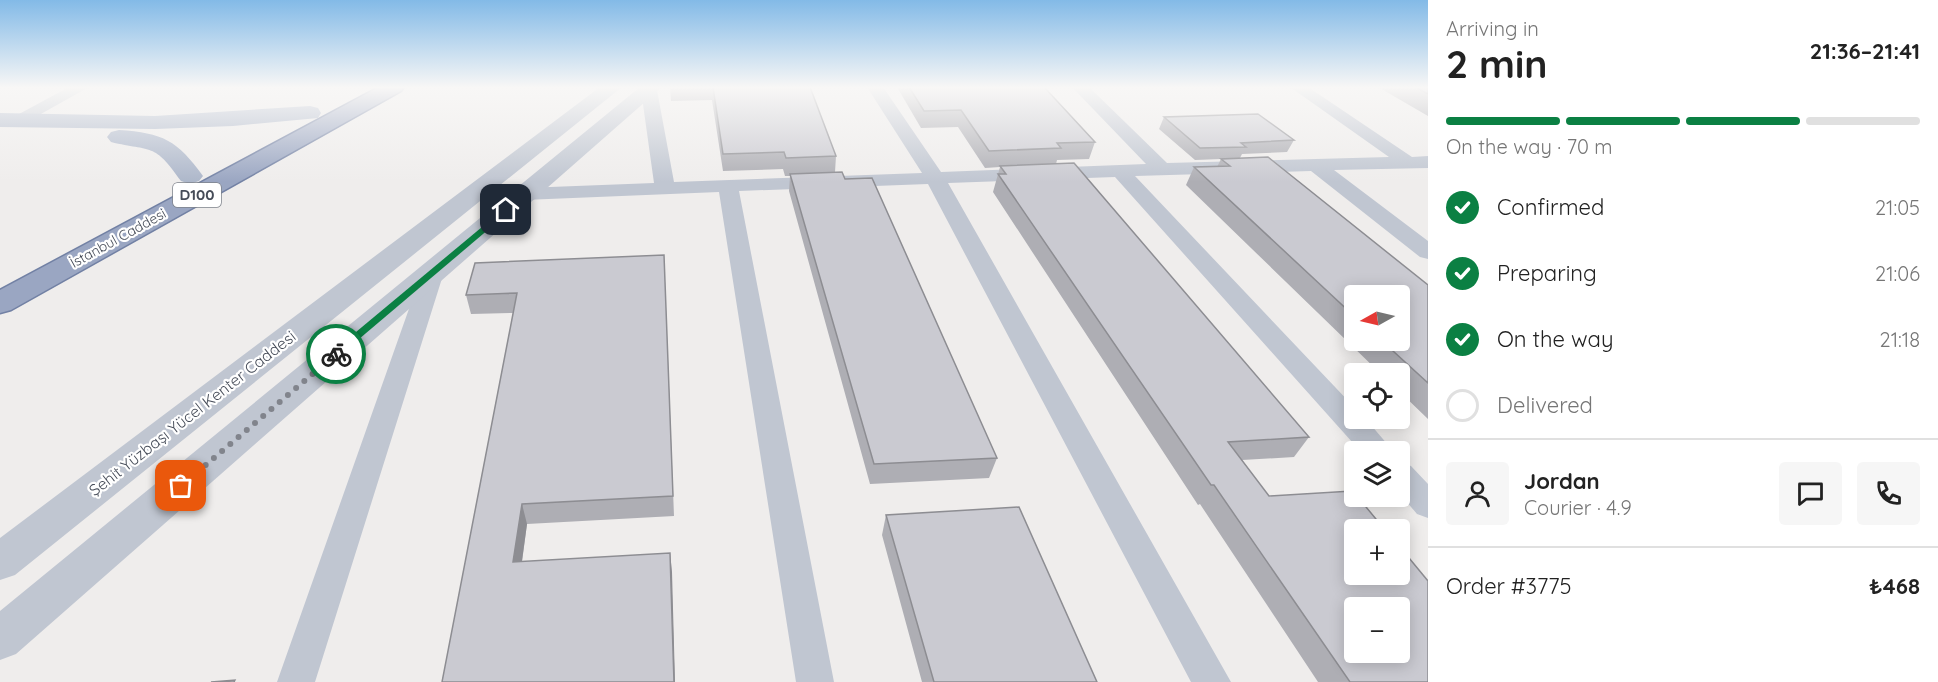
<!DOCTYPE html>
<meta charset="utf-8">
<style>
body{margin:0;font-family:Quicksand,sans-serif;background:#f6f6f6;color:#222;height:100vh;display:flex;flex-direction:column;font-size:22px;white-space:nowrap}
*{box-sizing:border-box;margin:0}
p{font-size:20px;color:#767676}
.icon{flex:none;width:33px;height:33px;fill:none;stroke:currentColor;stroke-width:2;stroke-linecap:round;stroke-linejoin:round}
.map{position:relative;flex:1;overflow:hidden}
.sheet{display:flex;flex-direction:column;background:#fff;width:510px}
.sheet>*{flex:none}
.needle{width:39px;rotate:262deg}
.tools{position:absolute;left:1344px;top:285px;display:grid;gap:12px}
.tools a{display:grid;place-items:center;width:66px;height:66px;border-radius:6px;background:#fff;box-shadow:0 3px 15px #0003;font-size:30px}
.pin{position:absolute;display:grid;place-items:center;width:51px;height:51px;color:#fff;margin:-26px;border-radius:12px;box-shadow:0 3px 9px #0006}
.courier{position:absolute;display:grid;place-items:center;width:60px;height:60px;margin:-30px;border:4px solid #0b8043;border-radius:50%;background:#fff;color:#222;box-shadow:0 2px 8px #0007}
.summary em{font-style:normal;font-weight:700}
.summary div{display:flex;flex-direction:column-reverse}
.summary{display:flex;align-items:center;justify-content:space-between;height:102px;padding:0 18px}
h1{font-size:39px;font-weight:700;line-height:45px}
.bar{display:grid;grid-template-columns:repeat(4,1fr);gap:9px 6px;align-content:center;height:72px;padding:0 18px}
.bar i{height:8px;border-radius:4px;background:#e0e0e0}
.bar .on{background:#0b8043}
.bar p{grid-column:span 4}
.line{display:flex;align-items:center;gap:15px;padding:0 18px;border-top:2px solid #e0e0e0}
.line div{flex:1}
.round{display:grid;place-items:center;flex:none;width:63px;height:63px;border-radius:6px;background:#f6f6f6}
ol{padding:0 18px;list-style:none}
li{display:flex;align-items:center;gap:18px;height:66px}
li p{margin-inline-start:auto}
li .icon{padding:6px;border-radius:50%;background:#0b8043;color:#fff;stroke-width:4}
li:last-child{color:#767676}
li i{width:33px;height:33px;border:3px solid #e0e0e0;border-radius:50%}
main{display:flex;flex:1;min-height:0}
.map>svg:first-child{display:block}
</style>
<main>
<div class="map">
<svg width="1428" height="682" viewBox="0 0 1428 682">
<rect width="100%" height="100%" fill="#efedec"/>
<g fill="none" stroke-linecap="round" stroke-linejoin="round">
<g stroke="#7281a4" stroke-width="3">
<path id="trunk" d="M 379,87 L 404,87 L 401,91 L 11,310 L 0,313 L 0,290 Z"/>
</g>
<path fill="#c0c6d1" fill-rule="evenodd" d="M 69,87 L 89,87 L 23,124 L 11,124 L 8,120 Z
M 643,87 L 655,87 L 657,90 L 674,182 L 922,173 L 867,87 L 883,87 L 941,172 L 1146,164 L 1072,87 L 1089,87 L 1167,163 L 1389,157 L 1290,87 L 1308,87 L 1412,157 L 1428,156 L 1428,168 L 1334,170 L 1428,241 L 1428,259 L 1420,257 L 1311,171 L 1135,176 L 1354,407 L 1354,418 L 1365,418 L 1394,452 L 1361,452 L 1115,177 L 948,183 L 1231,682 L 1191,682 L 928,184 L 739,191 L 834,682 L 796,682 L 719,192 L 524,200 L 517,198 L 514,194 L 517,190 L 524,188 L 654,183 L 641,90 Z
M 433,265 L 441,267 L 444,272 L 315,682 L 277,682 L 422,272 L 425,267 Z
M 1400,462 L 1411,466 L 1428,484 L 1428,518 L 1417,514 L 1400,494 Z"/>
<path fill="#c0c6d1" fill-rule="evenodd" d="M 600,87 L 622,87 L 15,575 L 0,580 L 0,538 Z
M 640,87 L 662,87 L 16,654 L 0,660 L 0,611 Z"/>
<path fill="#adb7ca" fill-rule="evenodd" d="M 310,106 L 318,108 L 321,113 L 318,118 L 233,126 L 155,129 L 0,127 L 0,113 L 155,116 Z
M 119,130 C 163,133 177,140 203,176 L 199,181 L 190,184 L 181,181 C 154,142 152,152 111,142 L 107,137 L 111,132 Z"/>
<use href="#trunk" fill="#9aa6c2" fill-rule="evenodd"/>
</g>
<path fill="#aeaeb4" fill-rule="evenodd" d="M 670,87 L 810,87 L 836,156 L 835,172 L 845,179 L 997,458 L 989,478 L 870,484 L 789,191 L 790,176 L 785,176 L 783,169 L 723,171 L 712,100 L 671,101 Z
M 897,87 L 1044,87 L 1095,142 L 1089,159 L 1057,160 L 1056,164 L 1309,437 L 1294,457 L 1242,460 L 1269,496 L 1428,682 L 1318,682 L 1200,504 L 1198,505 L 993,192 L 1000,167 L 985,168 L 958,127 L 921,128 Z
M 1378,87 L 1428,87 L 1428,116 Z
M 1164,117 L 1294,140 L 1287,152 L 1242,154 L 1240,158 L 1428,285 L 1428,419 L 1400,392 L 1400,374 L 1381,374 L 1186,185 L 1194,167 L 1217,167 L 1221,159 L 1195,160 L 1159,129 ZM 1354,296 L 1400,340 L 1354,340 Z
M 664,255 L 674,516 L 527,524 L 522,562 L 672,572 L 442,682 L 513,313 L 471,314 L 466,295 Z
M 886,515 L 1097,682 L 922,682 L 882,535 Z"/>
<path fill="#8d8d92" d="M 522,504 L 527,524 L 519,582 L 513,562 Z
M 670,553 L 672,572 L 675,682 L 674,682 Z"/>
<path fill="#cacad1" stroke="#8d8d92" stroke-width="1.5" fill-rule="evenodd" d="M 713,87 L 810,87 L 836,156 L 786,158 L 784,152 L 723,154 Z
M 909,87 L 1044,87 L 1095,142 L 1057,143 L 1061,148 L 989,151 L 961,110 L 924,111 Z
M 1415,87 L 1428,87 L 1428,94 Z
M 1258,114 L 1294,140 L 1241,143 L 1246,147 L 1200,148 L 1164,117 Z
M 1268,157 L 1428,285 L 1428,383 L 1381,340 L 1400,340 L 1400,296 L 1354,296 L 1354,316 L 1194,167 L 1230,166 L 1221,159 Z
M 1074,163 L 1309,437 L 1228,442 L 1269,496 L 1352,491 L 1354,494 L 1354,496 L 1357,496 L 1385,530 L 1354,530 L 1354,574 L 1400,574 L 1400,547 L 1428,581 L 1428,682 L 1350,682 L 1214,485 L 1211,485 L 998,174 L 1006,174 L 1000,166 ZM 1354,608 L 1400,608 L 1400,652 L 1354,652 Z
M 842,172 L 845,179 L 872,178 L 997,458 L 874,464 L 790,174 Z
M 664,255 L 673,496 L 522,504 L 513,562 L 670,553 L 674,682 L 442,682 L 517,293 L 466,295 L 475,263 Z
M 1019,507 L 1097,682 L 934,682 L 886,515 Z
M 235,680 L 234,682 L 211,682 Z"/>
<linearGradient id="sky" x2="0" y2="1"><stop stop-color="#83bae7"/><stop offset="0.48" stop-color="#f8f7f6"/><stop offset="1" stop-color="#f8f7f6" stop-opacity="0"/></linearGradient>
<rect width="1428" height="182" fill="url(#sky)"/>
<path fill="#0b8043" d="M 506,207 L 509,212 L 339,356 L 332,356 L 332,352 Z"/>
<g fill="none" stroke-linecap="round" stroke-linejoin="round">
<path stroke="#81848c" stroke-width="6" stroke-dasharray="0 10.8" d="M 181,486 L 336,354"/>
</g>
<g text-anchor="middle" stroke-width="4.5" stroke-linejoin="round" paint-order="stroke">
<g font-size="14" fill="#464c58" stroke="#fff">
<text transform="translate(118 238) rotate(-29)" y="5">İstanbul Caddesi</text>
</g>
<rect fill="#fff" stroke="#7e828a" stroke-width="1.5" x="173" y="183" width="48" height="24" rx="4.5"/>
<g font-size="15" font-weight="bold" fill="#464c58">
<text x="197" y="200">D100</text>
</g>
<g font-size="16" fill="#464c58" stroke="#fff">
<text transform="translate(192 413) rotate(-38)" y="6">Şehit Yüzbaşı Yücel Kenter Caddesi</text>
</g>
</g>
</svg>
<div class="tools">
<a><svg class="needle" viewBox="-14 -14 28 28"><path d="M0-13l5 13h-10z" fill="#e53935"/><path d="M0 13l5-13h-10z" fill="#767676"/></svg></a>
<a><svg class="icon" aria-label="locate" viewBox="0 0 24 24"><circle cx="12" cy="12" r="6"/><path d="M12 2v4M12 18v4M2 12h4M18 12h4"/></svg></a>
<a><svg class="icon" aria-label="layers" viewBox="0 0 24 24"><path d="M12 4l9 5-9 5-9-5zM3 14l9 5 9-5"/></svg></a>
<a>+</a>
<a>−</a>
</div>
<div class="pin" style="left:181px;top:486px;background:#ea580c"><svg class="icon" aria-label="bag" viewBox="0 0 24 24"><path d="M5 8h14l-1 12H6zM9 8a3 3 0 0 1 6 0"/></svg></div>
<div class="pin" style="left:506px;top:210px;background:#1f2937"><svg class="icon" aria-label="home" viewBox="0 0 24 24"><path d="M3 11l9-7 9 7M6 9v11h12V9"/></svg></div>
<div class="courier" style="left:336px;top:354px"><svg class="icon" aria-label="bike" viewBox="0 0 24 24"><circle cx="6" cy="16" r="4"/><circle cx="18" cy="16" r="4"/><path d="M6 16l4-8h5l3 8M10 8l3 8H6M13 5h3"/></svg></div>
</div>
<section class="sheet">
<div class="summary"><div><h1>2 min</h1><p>Arriving in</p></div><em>21:36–21:41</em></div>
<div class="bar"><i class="on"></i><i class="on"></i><i class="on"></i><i></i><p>On the way · 70 m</p></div>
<ol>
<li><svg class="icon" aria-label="check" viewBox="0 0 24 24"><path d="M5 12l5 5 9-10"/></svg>Confirmed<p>21:05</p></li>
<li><svg class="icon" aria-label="check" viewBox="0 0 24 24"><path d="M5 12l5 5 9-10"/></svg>Preparing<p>21:06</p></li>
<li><svg class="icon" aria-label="check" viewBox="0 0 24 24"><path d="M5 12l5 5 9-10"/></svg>On the way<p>21:18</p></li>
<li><i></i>Delivered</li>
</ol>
<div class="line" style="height:108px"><a class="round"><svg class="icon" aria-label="person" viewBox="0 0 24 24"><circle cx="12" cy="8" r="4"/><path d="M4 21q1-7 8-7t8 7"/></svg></a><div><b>Jordan</b><p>Courier · 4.9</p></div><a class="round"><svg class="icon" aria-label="chat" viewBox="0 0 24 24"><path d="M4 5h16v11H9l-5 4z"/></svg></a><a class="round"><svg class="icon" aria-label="phone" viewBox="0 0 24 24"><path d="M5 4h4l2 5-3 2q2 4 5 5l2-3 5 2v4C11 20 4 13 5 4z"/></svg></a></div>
<div class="line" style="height:78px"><div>Order #3775</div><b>₺468</b></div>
</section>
</main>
